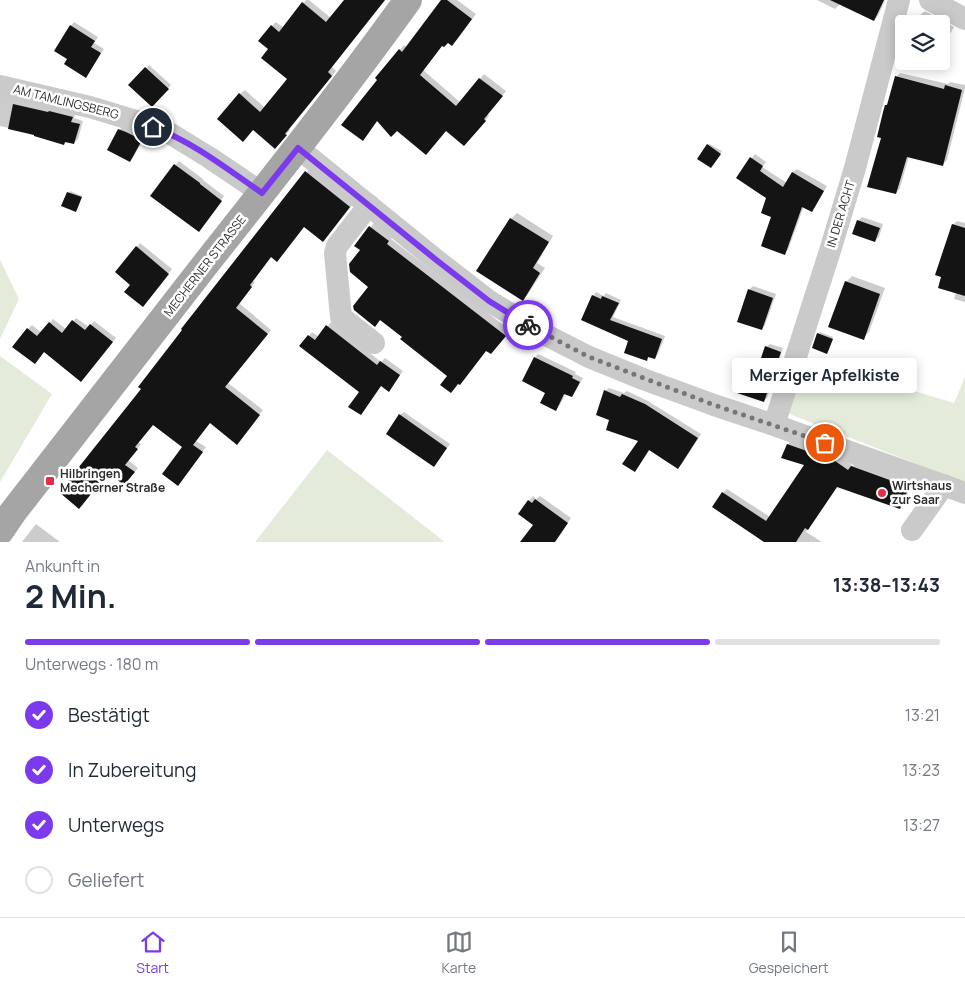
<!DOCTYPE html>
<html lang="de">
<meta charset="utf-8">
<style>
body{margin:0;font-family:Manrope,sans-serif;background:#f2f2f3;color:#1f2937;height:100vh;display:flex;flex-direction:column;font-size:19px;white-space:nowrap}
*{box-sizing:border-box;margin:0}
p{font-size:16px;color:#747a83}
.icon{flex:none;width:28px;height:28px;fill:none;stroke:currentColor;stroke-width:2;stroke-linecap:round;stroke-linejoin:round}
.map{position:relative;height:542px;overflow:hidden}
.sheet{display:flex;flex-direction:column;background:#fff;flex:1}
.sheet>*{flex:none}
.tools{position:absolute;left:895px;top:15px;display:grid;gap:10px}
.tools a{display:grid;place-items:center;width:55px;height:55px;border-radius:5px;background:#fff;box-shadow:0 2px 12px #0003;font-size:25px}
.pin{position:absolute;display:grid;place-items:center;width:42px;height:42px;color:#fff;margin:-21px;border:2px solid #fff;border-radius:50%;box-shadow:0 1px 5px #0007}
.courier{position:absolute;display:grid;place-items:center;width:50px;height:50px;margin:-25px;border:4px solid #7c3aed;border-radius:50%;background:#fff;color:#222;box-shadow:0 1px 6px #0007}
.bubble{position:absolute;height:35px;border-radius:5px;background:#fff;box-shadow:0 2px 12px #0003;font-size:16px;font-weight:700;line-height:35px;text-align:center}
.headline em{font-style:normal;font-weight:700}
.headline div{display:flex;flex-direction:column-reverse}
.headline{display:flex;align-items:center;justify-content:space-between;height:85px;padding:0 25px}
h1{font-size:32px;font-weight:700;line-height:38px}
.bar{display:grid;grid-template-columns:repeat(4,1fr);gap:8px 5px;align-content:center;height:60px;padding:0 25px}
.bar i{height:6px;border-radius:4px;background:#e0e1e3}
.bar .current{background:#7c3aed}
.bar p{grid-column:span 4}
ol{padding:0 25px;list-style:none}
li{display:flex;align-items:center;gap:15px;height:55px}
li p{margin-inline-start:auto}
li .icon{padding:5px;border-radius:50%;background:#7c3aed;color:#fff;stroke-width:4}
li:last-child{color:#747a83}
li i{width:28px;height:28px;border:2px solid #e0e1e3;border-radius:50%}
.dock{display:flex;justify-content:space-around;align-items:center;height:70px;border-top:1px solid #e0e1e3;background:#fff;font-size:14px;color:#747a83}
.dock a{display:grid;justify-items:center;gap:2px}
.dock .current{color:#7c3aed}
.map>svg:first-child{display:block}
</style>
<div class="map">
<svg width="965" height="542" viewBox="0 0 965 542">
<rect width="100%" height="100%" fill="#fff"/>
<path fill="#e4ebda" d="M 0,260 L 19,299 L 0,339 Z
M 0,356 L 52,394 L 0,482 Z
M 808,359 L 954,403 L 965,377 L 965,483 L 787,413 Z
M 327,450 L 445,542 L 255,542 Z"/>
<path fill="#0003" d="M 306,0 L 309,0 L 331,18 L 345,0 L 385,0 L 332,67 L 336,71 L 289,129 L 290,130 L 279,142 L 240,94 L 245,90 L 265,108 L 289,79 L 270,49 L 272,26 L 276,22 L 284,28 Z
M 442,0 L 457,0 L 476,14 L 457,40 L 442,44 L 423,70 L 461,103 L 484,74 L 506,91 L 488,114 L 489,116 L 469,140 L 446,130 L 397,129 L 378,120 L 367,135 L 379,80 L 376,77 L 404,45 L 407,48 Z
M 817,0 L 885,0 L 878,16 L 874,20 L 840,4 L 835,9 Z
M 925,11 L 954,27 L 945,42 L 941,46 L 941,24 L 916,24 L 921,14 Z
M 74,22 L 98,37 L 94,43 L 104,49 L 89,72 L 85,76 L 69,59 L 71,26 Z
M 149,65 L 171,85 L 152,106 L 130,85 Z
M 900,73 L 948,84 L 950,82 L 965,85 L 965,88 L 947,160 L 943,164 L 909,156 L 900,188 L 896,193 L 882,137 L 886,105 L 890,102 L 896,77 Z
M 0,97 L 75,114 L 74,118 L 83,121 L 78,139 L 74,143 L 67,141 L 64,144 L 36,134 L 0,126 Z
M 124,126 L 145,136 L 134,156 L 130,160 L 119,130 Z
M 709,144 L 722,151 L 713,165 L 708,145 Z
M 755,154 L 766,162 L 762,167 L 787,183 L 793,172 L 797,169 L 827,186 L 815,207 L 812,210 L 804,206 L 788,250 L 784,253 L 768,198 L 738,178 Z
M 179,161 L 203,179 L 203,180 L 224,196 L 203,226 L 152,196 Z
M 310,168 L 354,203 L 327,236 L 307,221 L 272,256 L 253,281 L 255,282 L 239,303 L 271,330 L 228,383 L 263,410 L 241,439 L 210,422 L 196,441 L 206,447 L 182,480 L 184,447 L 153,423 L 138,442 L 141,444 L 128,460 L 138,468 L 128,480 L 109,472 L 143,389 L 183,329 Z
M 70,191 L 82,196 L 77,209 L 63,206 Z
M 517,213 L 553,236 L 537,263 L 545,268 L 528,294 L 523,299 L 511,219 Z
M 862,217 L 883,224 L 879,237 L 875,241 L 858,221 Z
M 957,221 L 965,223 L 965,302 L 954,299 L 956,292 L 953,225 Z
M 375,222 L 393,236 L 391,239 L 510,330 L 491,353 L 487,350 L 449,375 L 404,337 L 381,319 L 375,326 L 370,286 L 362,250 L 356,245 Z
M 140,243 L 172,269 L 146,301 L 131,284 L 137,247 Z
M 852,276 L 885,288 L 869,332 L 863,338 L 846,282 Z
M 753,286 L 776,294 L 765,325 L 762,329 L 749,290 Z
M 596,292 L 604,296 L 606,293 L 621,300 L 613,317 L 665,336 L 658,354 L 655,358 L 650,356 L 647,359 L 630,341 L 582,319 L 593,296 Z
M 76,318 L 89,327 L 94,321 L 116,338 L 85,376 L 28,329 L 32,325 L 42,333 L 53,319 L 66,329 Z
M 331,322 L 381,362 L 385,358 L 403,371 L 392,387 L 381,385 L 361,391 L 309,336 L 312,332 L 319,337 Z
M 820,332 L 833,337 L 829,350 L 827,352 L 818,334 Z
M 770,344 L 783,348 L 767,398 L 763,401 L 745,375 L 748,371 L 750,372 L 751,369 L 754,365 L 759,367 L 766,347 Z
M 538,354 L 576,372 L 575,374 L 583,378 L 575,392 L 572,396 L 566,393 L 560,405 L 556,409 L 535,357 Z
M 609,388 L 624,393 L 627,391 L 648,401 L 701,434 L 682,464 L 678,468 L 650,449 L 638,467 L 640,440 L 611,419 L 605,391 Z
M 404,412 L 450,444 L 437,462 L 400,415 Z
M 792,440 L 839,457 L 853,466 L 856,463 L 912,483 L 904,504 L 899,508 L 838,486 L 806,532 L 822,542 L 767,542 L 723,493 L 727,489 L 770,517 L 806,464 L 783,457 L 788,444 Z
M 533,496 L 536,499 L 540,496 L 571,518 L 554,542 L 521,542 L 535,524 L 519,513 Z
M 36,524 L 60,542 L 22,542 Z"/>
<path fill="#141414" d="M 344,0 L 385,0 L 328,72 L 332,76 L 285,134 L 287,135 L 275,149 L 253,130 L 243,142 L 217,119 L 239,93 L 260,112 L 287,79 L 261,58 L 268,49 L 258,41 L 271,25 L 279,32 L 302,2 L 326,22 Z
M 441,0 L 447,0 L 472,19 L 452,46 L 448,43 L 444,47 L 442,46 L 420,75 L 456,106 L 479,78 L 503,96 L 484,119 L 486,121 L 464,146 L 446,131 L 426,155 L 397,131 L 391,137 L 377,121 L 363,141 L 341,125 L 377,80 L 375,78 L 399,49 L 402,52 Z
M 830,0 L 884,0 L 874,21 Z
M 70,25 L 95,41 L 91,47 L 101,53 L 86,78 L 64,64 L 67,59 L 54,51 Z
M 145,67 L 169,89 L 152,107 L 128,85 Z
M 895,76 L 944,89 L 945,85 L 962,90 L 943,166 L 907,157 L 896,194 L 867,187 L 881,138 L 877,137 L 883,112 L 885,105 L 887,105 Z
M 13,104 L 48,112 L 49,111 L 73,117 L 71,122 L 80,124 L 74,144 L 65,142 L 64,145 L 34,136 L 34,135 L 8,129 Z
M 118,129 L 126,132 L 142,140 L 130,162 L 107,150 Z
M 707,144 L 721,154 L 711,168 L 697,159 Z
M 750,157 L 763,166 L 760,171 L 783,187 L 792,172 L 824,191 L 812,212 L 802,207 L 785,255 L 761,246 L 771,217 L 761,213 L 766,198 L 736,178 Z
M 174,164 L 200,183 L 200,184 L 222,201 L 199,232 L 150,196 Z
M 305,171 L 350,207 L 323,242 L 304,227 L 277,262 L 271,257 L 250,285 L 252,287 L 236,308 L 268,334 L 225,387 L 260,415 L 237,445 L 210,423 L 193,445 L 203,452 L 178,486 L 162,474 L 182,447 L 153,425 L 135,447 L 138,449 L 125,465 L 135,472 L 124,485 L 108,473 L 79,509 L 59,492 L 141,389 L 138,387 L 182,330 L 181,329 Z
M 67,192 L 82,197 L 76,212 L 61,206 Z
M 510,218 L 549,242 L 533,268 L 540,273 L 523,301 L 476,271 Z
M 857,220 L 880,228 L 875,242 L 852,234 Z
M 952,224 L 965,228 L 965,296 L 938,288 L 941,277 L 935,275 Z
M 369,226 L 389,241 L 387,244 L 506,336 L 491,354 L 486,351 L 460,385 L 458,384 L 451,393 L 440,385 L 447,376 L 400,339 L 402,337 L 380,320 L 375,327 L 354,310 L 353,306 L 368,287 L 350,272 L 349,264 L 360,250 L 354,246 Z
M 136,246 L 169,274 L 143,307 L 124,292 L 130,285 L 115,272 Z
M 845,281 L 880,294 L 864,340 L 828,327 Z
M 748,289 L 773,298 L 762,330 L 737,322 Z
M 592,295 L 601,299 L 602,296 L 619,303 L 610,320 L 662,339 L 655,359 L 648,357 L 647,361 L 624,353 L 628,341 L 581,320 Z
M 72,320 L 85,330 L 90,324 L 113,342 L 81,382 L 44,352 L 35,364 L 12,347 L 27,328 L 37,336 L 49,322 L 62,333 Z
M 326,325 L 377,365 L 380,361 L 400,375 L 389,392 L 381,386 L 361,415 L 348,407 L 359,392 L 299,346 L 308,335 L 315,340 Z
M 817,333 L 833,339 L 827,354 L 812,348 Z
M 765,346 L 781,352 L 764,402 L 737,393 L 744,374 L 747,375 L 750,368 L 757,370 Z
M 534,357 L 573,376 L 572,378 L 580,382 L 572,397 L 564,394 L 556,411 L 540,403 L 545,393 L 522,381 Z
M 604,390 L 620,397 L 622,394 L 645,404 L 698,438 L 678,469 L 649,450 L 635,472 L 622,464 L 638,441 L 606,430 L 609,420 L 596,415 Z
M 399,414 L 447,448 L 434,467 L 386,434 Z
M 787,444 L 835,461 L 848,470 L 851,466 L 909,487 L 900,509 L 837,487 L 808,530 L 805,528 L 796,542 L 764,542 L 712,507 L 722,492 L 766,521 L 804,465 L 781,458 Z
M 535,499 L 568,523 L 555,542 L 520,542 L 533,525 L 518,514 L 528,500 L 532,503 Z"/>
<g fill="none" stroke-linecap="round" stroke-linejoin="round">
<path stroke="#cacaca" stroke-width="22" d="M 930,0 L 965,19
M 0,86 L 90,107 L 136,121 L 171,134 L 210,158 L 262,193
M 298,148 L 435,259 L 489,301 L 542,333 L 589,357 L 643,379 L 714,405 L 774,425 L 965,493
M 369,205 L 337,246 L 335,253 L 341,317 L 374,343
M 774,425 L 829,254 L 855,168 L 899,0
M 912,530 L 944,485"/>
<path stroke="#a5a5a5" stroke-width="28" d="M 0,531 L 13,512 C 78,428 143,344 208,261 C 276,175 344,89 408,0"/>
</g>
<g fill="none" stroke-linecap="round" stroke-linejoin="round">
<path stroke="#767676" stroke-width="5" stroke-dasharray="0 9" d="M 528,325 L 589,357 L 714,405 L 825,443"/>
<path stroke="#7c3aed" stroke-width="6" d="M 153,127 C 193,142 227,169 262,193 L 298,148 L 435,259 L 489,301 L 528,325"/>
</g>
<g fill="#e72c46" stroke="#fff" stroke-width="2">
<rect x="45" y="476" width="10" height="10" rx="2.5"/>
<circle cx="882" cy="493" r="5"/>
</g>
<g text-anchor="middle" stroke-width="5" stroke-linejoin="round" paint-order="stroke">
<g font-size="12" fill="#2d2d2d" stroke="#fff">
<text transform="translate(66 102) rotate(14)" y="4">AM TAMLINGSBERG</text>
<text transform="translate(841 214) rotate(-73)" y="4">IN DER ACHT</text>
<text transform="translate(205 266) rotate(-52)" y="4">MECHERNER STRASSE</text>
</g>
<g font-size="12" font-weight="bold" fill="#2d2d2d" stroke="#fff" text-anchor="start">
<text x="60" y="478">Hilbringen<tspan x="60" dy="14">Mecherner Straße</tspan></text>
<text x="892" y="490">Wirtshaus<tspan x="892" dy="14">zur Saar</tspan></text>
</g>
</g>
</svg>
<div class="tools">
<a><svg class="icon" aria-label="layers" viewBox="0 0 24 24"><path d="M12 4l9 5-9 5-9-5zM3 14l9 5 9-5"/></svg></a>
</div>
<div class="pin" style="left:825px;top:443px;background:#ea580c"><svg class="icon" aria-label="bag" viewBox="0 0 24 24"><path d="M5 8h14l-1 12H6zM9 8a3 3 0 0 1 6 0"/></svg></div>
<div class="pin" style="left:153px;top:127px;background:#1f2937"><svg class="icon" aria-label="home" viewBox="0 0 24 24"><path d="M3 11l9-7 9 7M6 9v11h12V9"/></svg></div>
<div class="courier" style="left:528px;top:325px"><svg class="icon" aria-label="bike" viewBox="0 0 24 24"><circle cx="6" cy="16" r="4"/><circle cx="18" cy="16" r="4"/><path d="M6 16l4-8h5l3 8M10 8l3 8H6M13 5h3"/></svg></div>
<div class="bubble" style="left:732px;top:358px;width:185px">Merziger Apfelkiste</div>
</div>
<section class="sheet">
<div class="headline"><div><h1>2 Min.</h1><p>Ankunft in</p></div><em>13:38–13:43</em></div>
<div class="bar"><i class="current"></i><i class="current"></i><i class="current"></i><i></i><p>Unterwegs · 180 m</p></div>
<ol>
<li><svg class="icon" aria-label="check" viewBox="0 0 24 24"><path d="M5 12l5 5 9-10"/></svg>Bestätigt<p>13:21</p></li>
<li><svg class="icon" aria-label="check" viewBox="0 0 24 24"><path d="M5 12l5 5 9-10"/></svg>In Zubereitung<p>13:23</p></li>
<li><svg class="icon" aria-label="check" viewBox="0 0 24 24"><path d="M5 12l5 5 9-10"/></svg>Unterwegs<p>13:27</p></li>
<li><i></i>Geliefert</li>
</ol>
</section>
<nav class="dock">
<a class="current"><svg class="icon" aria-label="home" viewBox="0 0 24 24"><path d="M3 11l9-7 9 7M6 9v11h12V9"/></svg>Start</a>
<a><svg class="icon" aria-label="map" viewBox="0 0 24 24"><path d="M3 6l6-2 6 2 6-2v14l-6 2-6-2-6 2zM9 4v14M15 6v14"/></svg>Karte</a>
<a><svg class="icon" aria-label="saved" viewBox="0 0 24 24"><path d="M7 4h10v16l-5-4-5 4z"/></svg>Gespeichert</a>
</nav>
